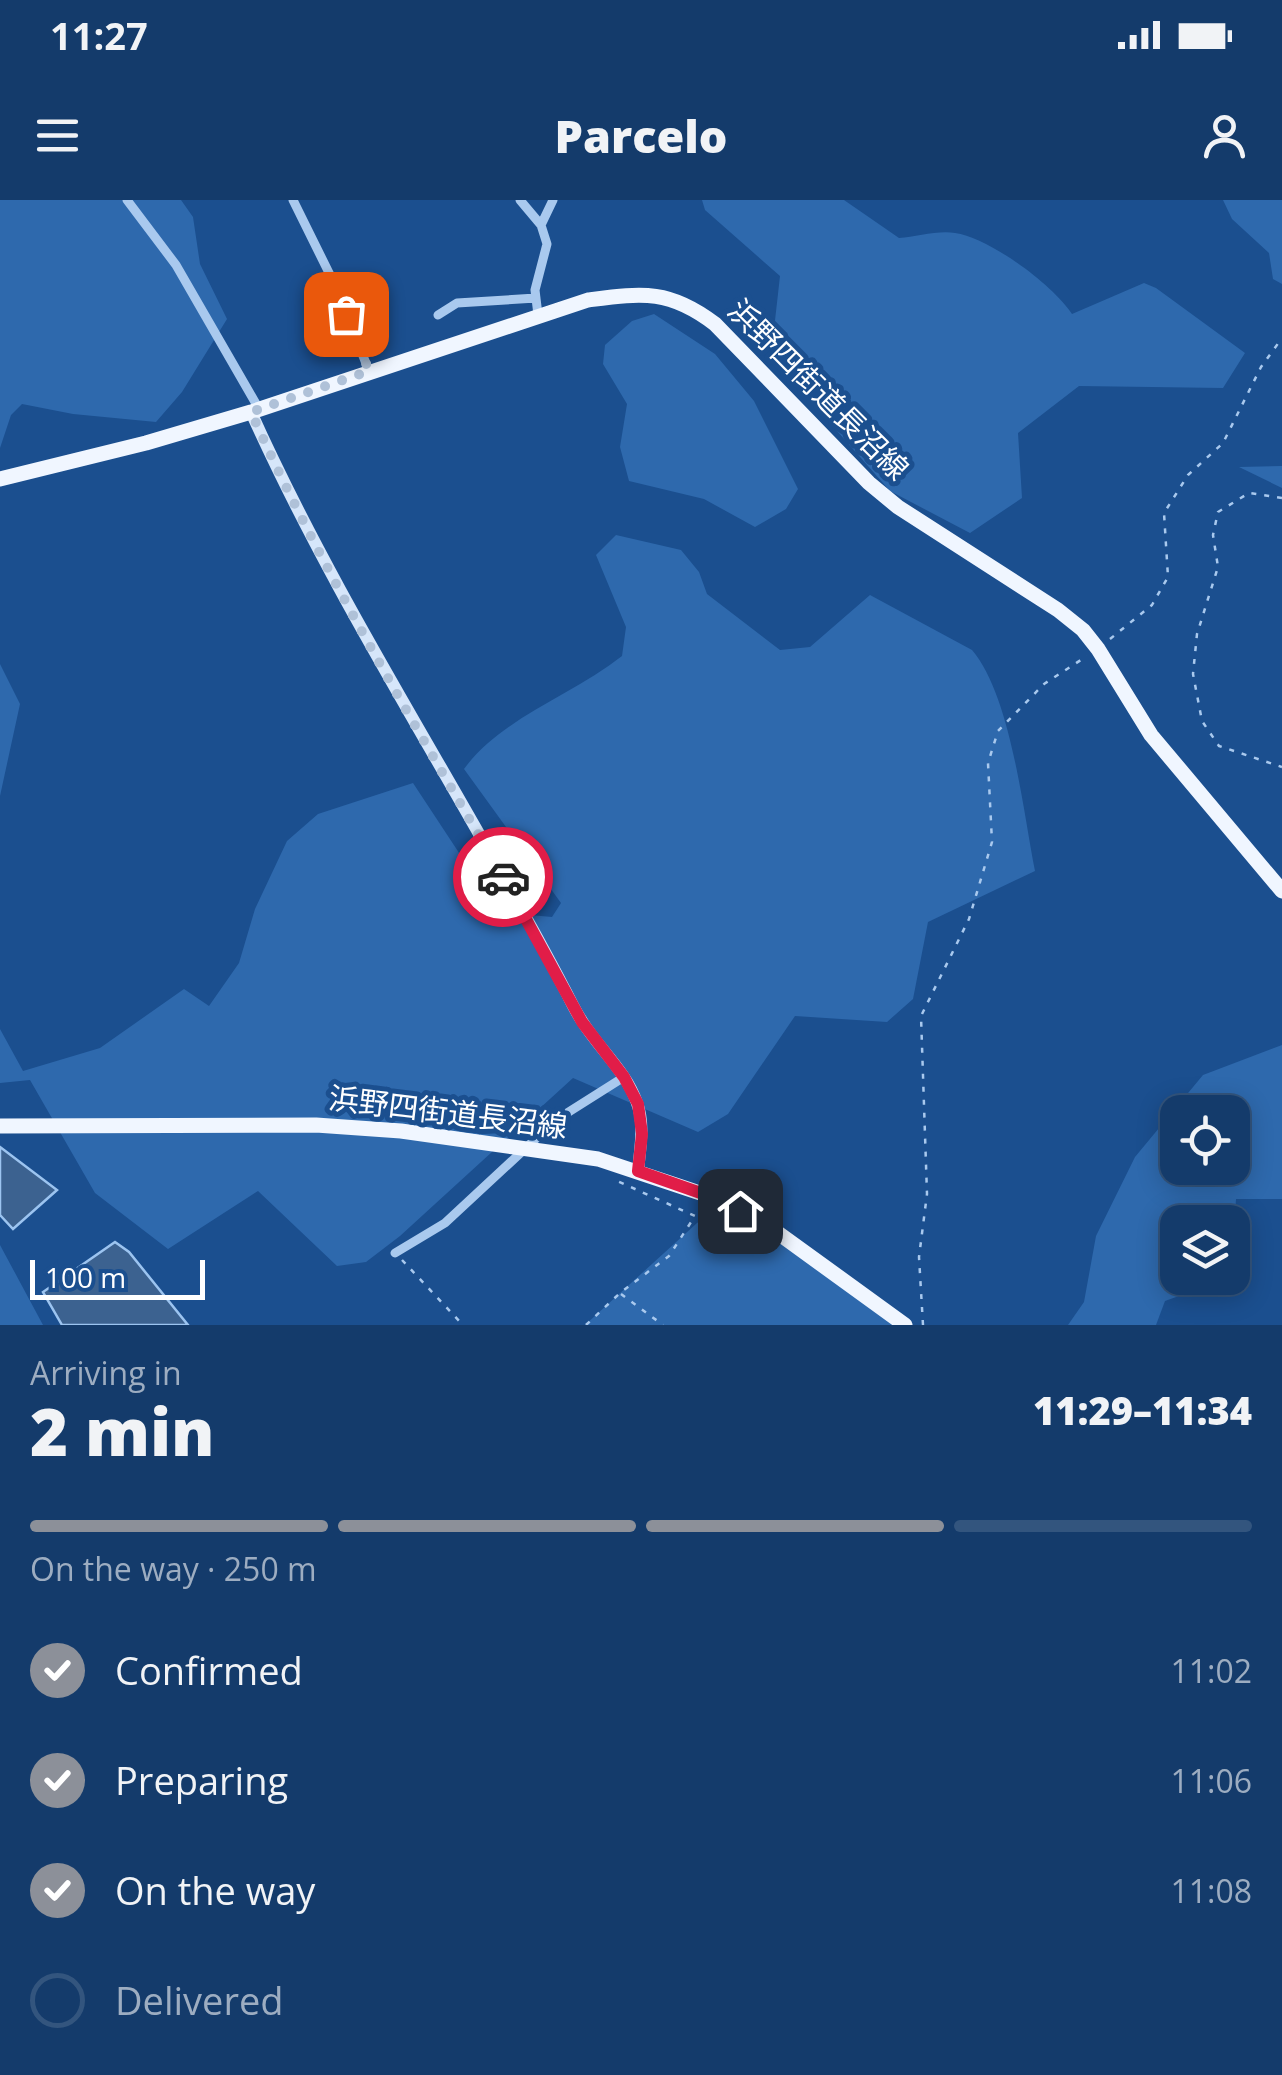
<!DOCTYPE html>
<meta charset="utf-8">
<style>
body{margin:0;font-family:"Open Sans","Noto Sans JP",sans-serif;background:#214673;color:#f1f3f6;height:100vh;display:flex;flex-direction:column;font-size:38px;white-space:nowrap}
*{box-sizing:border-box;margin:0}
p{font-size:32px;color:#9dadc1}
.icon{flex:none;width:55px;height:55px;fill:none;stroke:currentColor;stroke-width:2;stroke-linecap:round;stroke-linejoin:round}
.map{position:relative;height:1125px;overflow:hidden}
.side{display:flex;flex-direction:column;background:#143b6b;flex:1}
.side>*{flex:none}
.fabs{position:absolute;left:1160px;top:895px;display:grid;gap:20px}
.fabs a{display:grid;place-items:center;width:90px;height:90px;border-radius:20px;background:#143b6b;box-shadow:0 5px 25px #0003,0 0 0 2px #33557e;font-size:50px}
.scale{position:absolute;left:30px;bottom:25px;width:175px;box-sizing:border-box;padding-left:10px;border:5px solid #fff;border-top:0;font-size:28px;line-height:35px;white-space:nowrap;color:#fff;-webkit-text-stroke:8px #1b4f8f;paint-order:stroke}
.pin{position:absolute;display:grid;place-items:center;width:85px;height:85px;color:#fff;margin:-42px;border-radius:20px;box-shadow:0 5px 15px #0006}
.courier{position:absolute;display:grid;place-items:center;width:100px;height:100px;margin:-50px;border:8px solid #e11d48;border-radius:50%;background:#fff;color:#222;box-shadow:0 2px 12px #0007}
.summary em{font-style:normal;font-weight:800}
.summary div{display:flex;flex-direction:column-reverse}
.summary{display:flex;align-items:center;justify-content:space-between;height:170px;padding:0 30px}
h1{font-size:65px;font-weight:800;line-height:75px}
.bar{display:grid;grid-template-columns:repeat(4,1fr);gap:15px 10px;align-content:center;height:120px;padding:0 30px}
.bar i{height:12px;border-radius:8px;background:#33557e}
.bar .selected{background:#8c9099}
.bar p{grid-column:span 4}
ol{padding:0 30px;list-style:none}
li{display:flex;align-items:center;gap:30px;height:110px}
li p{margin-inline-start:auto}
li .icon{padding:10px;border-radius:50%;background:#8c9099;color:#fff;stroke-width:4}
li:last-child{color:#9dadc1}
li i{width:55px;height:55px;border:5px solid #33557e;border-radius:50%}
.status{display:flex;justify-content:space-between;align-items:center;height:70px;padding:0 50px;background:#143b6b;direction:ltr}
.status svg{height:28px;fill:currentColor}
header{display:flex;justify-content:space-between;align-items:center;height:130px;padding:0 30px;background:#143b6b;font-size:45px;font-weight:800}
.map>svg:first-child{display:block}
</style>
<div class="status"><b>11:27</b><svg viewBox="0 0 49 12"><path d="M0 12V9h3v3zM5 12V6h3v6zM10 12V3h3v9zM15 12V0h3v12zM26 1h20v11H26zM47 4h2v5h-2z"/></svg></div>
<header><svg class="icon" aria-label="menu" viewBox="0 0 24 24"><path d="M4 6h16M4 12h16M4 18h16"/></svg>Parcelo<svg class="icon" aria-label="person" viewBox="0 0 24 24"><circle cx="12" cy="8" r="4"/><path d="M4 21q1-7 8-7t8 7"/></svg></header>
<div class="map">
<svg width="1282" height="1125" viewBox="0 0 1282 1125">
<rect width="100%" height="100%" fill="#1b4f8f"/>
<path fill="#2e69ad" fill-rule="evenodd" d="M 0,0 L 181,0 L 193,17 L 200,64 L 227,119 L 182,192 L 156,222 L 73,214 L 22,204 L 11,215 L 0,248 Z
M 702,0 L 844,0 L 899,38 C 916,37 938,30 955,33 C 990,38 1053,85 1072,114 L 1144,83 L 1156,88 L 1245,153 L 1223,188 L 1079,186 L 1018,233 L 1022,298 L 970,333 L 890,291 L 771,156 L 780,76 L 705,10 Z
M 1223,0 L 1282,0 L 1282,84 L 1273,79 L 1269,53 L 1232,19 Z
M 654,114 L 715,154 L 754,201 L 798,289 L 786,309 L 755,327 L 704,299 L 629,281 L 620,247 L 627,204 L 603,164 L 605,145 L 632,121 Z
M 1282,266 L 1282,288 L 1239,267 Z
M 616,335 L 681,350 L 699,372 L 707,394 L 780,450 L 810,447 L 870,395 L 972,450 C 1011,496 1023,611 1035,671 L 928,722 L 913,799 L 887,822 L 795,816 L 728,914 L 698,932 L 573,878 L 400,1036 L 366,1062 L 337,1066 L 258,991 L 168,1049 L 95,993 L 30,880 L 0,883 L 0,829 L 23,871 L 100,848 L 184,789 L 209,806 L 239,763 L 255,709 L 287,641 L 318,614 L 413,583 L 498,712 L 552,717 L 561,703 L 464,569 C 502,517 572,496 622,456 L 626,427 L 596,355 Z
M 0,464 L 20,504 L 0,596 Z
M 1282,845 L 1282,999 L 1236,999 L 1233,1040 L 1232,1022 L 1178,1022 L 1178,1078 L 1206,1078 L 1190,1092 L 1165,1101 L 1156,1125 L 1068,1125 L 1084,1102 L 1096,1036 L 1135,957 L 1203,875 ZM 1178,912 L 1232,912 L 1232,968 L 1178,968 Z
M 731,1001 L 899,1125 L 585,1125 L 697,1023 Z
M 0,1045 L 43,1125 L 0,1125 Z"/>
<path fill="#3c6290" stroke="#9cc4f0" stroke-width="2.5" d="M 0,947 L 57,990 L 13,1029 L 0,1015 Z
M 115,1042 L 129,1052 L 188,1125 L 62,1125 L 43,1092 Z"/>
<g fill="none" stroke-linecap="round" stroke-linejoin="round">
<path stroke="#a9c9ee" stroke-width="2.5" stroke-dasharray="5 8" stroke-linecap="butt" d="M 1282,298 L 1249,293 L 1218,312 L 1213,335 L 1218,367 L 1197,434 L 1193,474 L 1202,521 L 1219,546 L 1282,567
M 1110,439 L 1152,405 L 1168,377 L 1164,313 L 1188,275 L 1223,243 L 1261,167 L 1282,138
M 402,1060 L 463,1125
M 621,1094 L 663,1125
M 586,1125 L 620,1093 L 669,1056 L 695,1016 L 615,980
M 923,1125 L 919,1057 L 927,994 L 921,816 L 969,719 L 992,642 L 988,563 L 998,531 L 1044,484 L 1087,456"/>
<path stroke="#a9c9ee" stroke-width="9" d="M 127,0 L 176,65 L 259,209
M 293,0 L 335,85 L 369,171
M 520,0 L 541,25 L 547,44 L 535,90 L 538,115
M 541,25 L 553,0
M 438,115 L 457,103 L 536,98
M 395,1053 L 445,1023 L 556,920 L 624,877"/>
<path stroke="#d6e6fa" stroke-width="12" d="M 251,212 C 341,412 463,594 564,788 C 570,799 575,811 582,821 C 599,849 626,871 637,903 C 645,924 640,949 638,971"/>
<path stroke="#f0f6ff" stroke-width="15" d="M 0,279 L 146,243 L 251,212 L 588,100 C 643,93 669,89 715,124 L 869,283 L 898,307 L 1058,410 L 1083,430 L 1098,449 L 1151,535 L 1282,691
M 0,926 L 316,925 L 401,931 L 598,959 L 712,997 L 767,1025 L 905,1125"/>
</g>
<g fill="none" stroke-linecap="round" stroke-linejoin="round">
<path stroke="#afc1d8" stroke-width="10" stroke-dasharray="0 18" d="M 346,114 L 369,171 L 251,212 C 323,373 415,525 503,677"/>
<path stroke="#e11d48" stroke-width="12" d="M 503,677 L 582,822 L 624,877 L 638,904 L 642,934 L 638,971 L 712,997 L 740,1011"/>
</g>
<g text-anchor="middle" stroke-width="10" stroke-linejoin="round" paint-order="stroke">
<g font-size="30" fill="#fff" stroke="#1b4f8f">
<text transform="translate(818 190) rotate(45)" y="10">浜野四街道長沼線</text>
<text transform="translate(448 913) rotate(7)" y="10">浜野四街道長沼線</text>
</g>
</g>
</svg>
<div class="fabs">
<a><svg class="icon" aria-label="locate" viewBox="0 0 24 24"><circle cx="12" cy="12" r="6"/><path d="M12 2v4M12 18v4M2 12h4M18 12h4"/></svg></a>
<a><svg class="icon" aria-label="layers" viewBox="0 0 24 24"><path d="M12 4l9 5-9 5-9-5zM3 14l9 5 9-5"/></svg></a>
</div>
<div class="scale">100 m</div>
<div class="pin" style="left:346px;top:114px;background:#ea580c"><svg class="icon" aria-label="bag" viewBox="0 0 24 24"><path d="M5 8h14l-1 12H6zM9 8a3 3 0 0 1 6 0"/></svg></div>
<div class="pin" style="left:740px;top:1011px;background:#1f2937"><svg class="icon" aria-label="home" viewBox="0 0 24 24"><path d="M3 11l9-7 9 7M6 9v11h12V9"/></svg></div>
<div class="courier" style="left:503px;top:677px"><svg class="icon" aria-label="car" viewBox="0 0 24 24"><path d="M5 17H2v-5l4-1 3-4h7l3 4 3 1v5h-3M9 17h6M6 11h13"/><circle cx="7" cy="17" r="2"/><circle cx="17" cy="17" r="2"/></svg></div>
</div>
<section class="side">
<div class="summary"><div><h1>2 min</h1><p>Arriving in</p></div><em>11:29–11:34</em></div>
<div class="bar"><i class="selected"></i><i class="selected"></i><i class="selected"></i><i></i><p>On the way · 250 m</p></div>
<ol>
<li><svg class="icon" aria-label="check" viewBox="0 0 24 24"><path d="M5 12l5 5 9-10"/></svg>Confirmed<p>11:02</p></li>
<li><svg class="icon" aria-label="check" viewBox="0 0 24 24"><path d="M5 12l5 5 9-10"/></svg>Preparing<p>11:06</p></li>
<li><svg class="icon" aria-label="check" viewBox="0 0 24 24"><path d="M5 12l5 5 9-10"/></svg>On the way<p>11:08</p></li>
<li><i></i>Delivered</li>
</ol>
</section>
